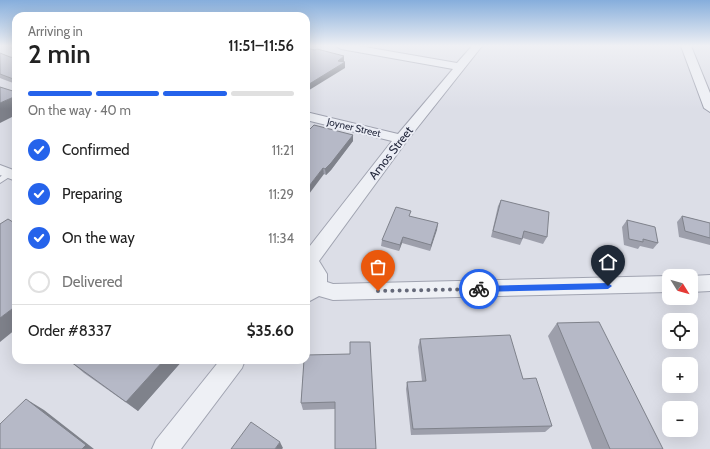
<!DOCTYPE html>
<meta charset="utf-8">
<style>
body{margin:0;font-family:Cabin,sans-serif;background:#f2f2f2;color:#222;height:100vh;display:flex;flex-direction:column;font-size:15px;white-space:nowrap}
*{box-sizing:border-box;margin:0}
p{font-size:13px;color:#767676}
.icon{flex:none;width:22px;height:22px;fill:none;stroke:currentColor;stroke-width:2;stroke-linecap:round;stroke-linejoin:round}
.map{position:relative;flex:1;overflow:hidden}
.drawer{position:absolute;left:12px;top:12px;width:298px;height:352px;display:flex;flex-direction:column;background:#fff;border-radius:12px;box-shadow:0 4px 16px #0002}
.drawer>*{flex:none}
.needle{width:26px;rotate:127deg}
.controls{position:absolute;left:662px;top:269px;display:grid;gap:8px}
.controls a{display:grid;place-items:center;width:36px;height:36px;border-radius:8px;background:#fff;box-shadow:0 4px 16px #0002;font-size:20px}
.pin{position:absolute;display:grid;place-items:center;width:34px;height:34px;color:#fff;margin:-41px -17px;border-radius:50% 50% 50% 0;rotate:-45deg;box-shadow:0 0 4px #0007}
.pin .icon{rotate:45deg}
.courier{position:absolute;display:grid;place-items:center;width:40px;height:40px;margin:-20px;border:3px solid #2563eb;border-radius:50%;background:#fff;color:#222;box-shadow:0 1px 5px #0007}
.summary em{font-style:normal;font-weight:600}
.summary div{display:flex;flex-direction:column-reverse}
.summary{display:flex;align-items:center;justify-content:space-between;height:68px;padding:0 16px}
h1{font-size:26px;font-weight:600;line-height:30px}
.bar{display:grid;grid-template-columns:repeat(4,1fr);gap:6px 4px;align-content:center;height:48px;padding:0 16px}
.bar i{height:5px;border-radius:3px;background:#e0e0e0}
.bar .active{background:#2563eb}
.bar p{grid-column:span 4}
.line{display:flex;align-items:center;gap:10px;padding:0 16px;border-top:1px solid #e0e0e0}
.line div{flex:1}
ol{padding:0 16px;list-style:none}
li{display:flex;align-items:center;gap:12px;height:44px}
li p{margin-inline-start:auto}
li .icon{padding:4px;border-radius:50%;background:#2563eb;color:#fff;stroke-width:4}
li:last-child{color:#767676}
li i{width:22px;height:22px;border:2px solid #e0e0e0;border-radius:50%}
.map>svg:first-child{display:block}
</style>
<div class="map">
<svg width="710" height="449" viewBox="0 0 710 449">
<rect width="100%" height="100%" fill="#dcdee7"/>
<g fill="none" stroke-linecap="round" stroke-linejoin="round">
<g stroke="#a1a4b1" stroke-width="2">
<path id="service" d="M 7,172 L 13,172 L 14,174 L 0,183 L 0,177 Z"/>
</g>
<g stroke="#a1a4b1" stroke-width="2">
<path id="minor" d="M 10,46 L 16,46 L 16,49 L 12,48 Z
M 336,46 L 359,46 L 457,63 L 472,46 L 482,46 L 406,142 L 319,261 L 327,274 L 327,282 L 333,284 L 669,276 L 669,292 L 333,300 L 319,296 L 306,303 L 306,284 L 308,279 L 306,273 L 306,251 L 392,141 L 306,120 L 306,112 L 398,134 L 453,69 L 341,49 Z
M 681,46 L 691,46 L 710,93 L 710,112 L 704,108 Z
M 0,165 L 16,171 L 16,181 L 0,175 Z
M 710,275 L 710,291 L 691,292 L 691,276 Z
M 220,360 L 245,360 L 242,368 L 181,449 L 152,449 L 156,440 Z"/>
</g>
<use href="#service" fill="#eef0f5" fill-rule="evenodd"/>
<use href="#minor" fill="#eef0f5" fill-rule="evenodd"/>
</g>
<path fill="#9d9fab" d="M 0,53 L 10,57 L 16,58 L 16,84 L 5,80 L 0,78 Z
M 306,132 L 353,141 L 331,170 L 326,175 L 324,174 Z
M 501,200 L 547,237 L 543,244 L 523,238 L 520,245 L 491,237 L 498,206 Z
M 682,216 L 710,223 L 710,245 L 679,237 L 677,222 Z
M 411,217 L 438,223 L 430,251 L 402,243 L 399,251 L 381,246 L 382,240 Z
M 627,220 L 658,243 L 653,249 L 640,246 L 638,249 L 624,245 L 622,227 Z
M 557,323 L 663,449 L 592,449 L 548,336 Z
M 420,339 L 523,379 L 552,426 L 545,432 L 411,435 L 406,389 L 407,382 L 422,381 L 418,347 Z
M 74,360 L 183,360 L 138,411 L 84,373 L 71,362 Z
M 304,360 L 376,449 L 335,409 L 303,410 L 301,403 Z"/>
<path fill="#7f828b" d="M 344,56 L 344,62 L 338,66 L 345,62 L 345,68 L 306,92 L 306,86 Z
M 16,96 L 16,115 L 0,123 L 0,103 Z
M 353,135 L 353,141 L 331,170 L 326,175 L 325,169 Z
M 323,168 L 324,174 L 306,198 L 306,190 Z
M 438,223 L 437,230 L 430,251 L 431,245 Z
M 403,237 L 402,243 L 399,251 L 400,245 Z
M 12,309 L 16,312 L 16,329 L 0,342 L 0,318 Z
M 164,360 L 183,360 L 138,411 L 126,402 Z
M 26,399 L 44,410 L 94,449 L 82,449 Z
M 280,442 L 283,448 L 282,449 L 275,449 Z"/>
<path fill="#b6b9c7" stroke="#7f828b" d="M 306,48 L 315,50 L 317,49 L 344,56 L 338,61 L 345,62 L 306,86 Z
M 0,53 L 10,57 L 16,58 L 16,80 L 0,74 Z
M 0,87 L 16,92 L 16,96 L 0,103 Z
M 314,125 L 353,135 L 331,163 L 325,169 L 323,168 L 306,190 L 306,132 L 307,132 Z
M 501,200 L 549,212 L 547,237 L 524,231 L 522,239 L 493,231 Z
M 396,207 L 411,211 L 409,216 L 438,223 L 431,245 L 403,237 L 400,245 L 382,240 Z
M 682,216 L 710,223 L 710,238 L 685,231 Z
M 8,219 L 16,224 L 16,311 L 12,309 L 0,318 L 0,224 Z
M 627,220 L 655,227 L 658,243 L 643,239 L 643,242 L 629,239 Z
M 599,322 L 663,449 L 610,449 L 557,323 Z
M 510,335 L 523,379 L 536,378 L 552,426 L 413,429 L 407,382 L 426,381 L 420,339 Z
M 350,342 L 370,342 L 376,449 L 335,449 L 335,402 L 301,403 L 304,360 L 306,360 L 306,355 L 350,354 Z
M 74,360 L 164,360 L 126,402 L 71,362 Z
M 26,399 L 86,445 L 82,449 L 0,449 L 0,424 Z
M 251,422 L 280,442 L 275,449 L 231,449 Z"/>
<linearGradient id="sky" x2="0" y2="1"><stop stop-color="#86aedc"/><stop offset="0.42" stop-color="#eff0f4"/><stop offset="1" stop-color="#eff0f4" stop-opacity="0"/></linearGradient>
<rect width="710" height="109" fill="url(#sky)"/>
<path fill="#2563eb" d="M 608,283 L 612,286 L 608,289 L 479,292 L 475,289 L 479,286 Z"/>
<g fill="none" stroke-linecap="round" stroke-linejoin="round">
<path stroke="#656979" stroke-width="4" stroke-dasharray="0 7.2" d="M 378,291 L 479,289"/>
</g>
<g text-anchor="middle" stroke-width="4" stroke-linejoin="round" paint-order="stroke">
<g font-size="10" fill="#252a3e" stroke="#ebedf5">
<text transform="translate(354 127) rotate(13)" y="4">Joyner Street</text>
</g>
<g font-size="12" fill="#252a3e" stroke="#ebedf5">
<text transform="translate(391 153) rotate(-52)" y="4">Amos Street</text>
</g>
</g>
</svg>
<div class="controls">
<a><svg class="needle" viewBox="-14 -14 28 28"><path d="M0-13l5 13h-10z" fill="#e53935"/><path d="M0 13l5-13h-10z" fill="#767676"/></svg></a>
<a><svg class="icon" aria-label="locate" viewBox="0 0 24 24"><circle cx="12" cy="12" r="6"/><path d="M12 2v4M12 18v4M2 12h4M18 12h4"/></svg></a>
<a>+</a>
<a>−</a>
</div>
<div class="pin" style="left:378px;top:291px;background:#ea580c"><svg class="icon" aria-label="bag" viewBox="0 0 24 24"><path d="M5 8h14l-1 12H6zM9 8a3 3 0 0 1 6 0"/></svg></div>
<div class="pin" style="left:608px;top:286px;background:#1f2937"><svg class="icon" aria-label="home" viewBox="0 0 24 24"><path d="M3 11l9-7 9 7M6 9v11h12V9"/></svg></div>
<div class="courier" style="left:479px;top:289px"><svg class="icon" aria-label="bike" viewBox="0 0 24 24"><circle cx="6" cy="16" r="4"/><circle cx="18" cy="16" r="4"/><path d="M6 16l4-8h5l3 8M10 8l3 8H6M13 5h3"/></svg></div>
<section class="drawer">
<div class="summary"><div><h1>2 min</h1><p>Arriving in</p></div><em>11:51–11:56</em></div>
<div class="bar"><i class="active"></i><i class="active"></i><i class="active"></i><i></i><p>On the way · 40 m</p></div>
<ol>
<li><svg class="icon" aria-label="check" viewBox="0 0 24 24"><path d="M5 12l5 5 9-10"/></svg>Confirmed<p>11:21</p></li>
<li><svg class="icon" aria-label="check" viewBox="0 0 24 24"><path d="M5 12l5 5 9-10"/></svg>Preparing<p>11:29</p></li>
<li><svg class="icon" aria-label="check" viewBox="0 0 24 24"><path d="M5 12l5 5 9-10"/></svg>On the way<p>11:34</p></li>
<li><i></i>Delivered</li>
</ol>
<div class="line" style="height:52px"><div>Order #8337</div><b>$35.60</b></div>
</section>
</div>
